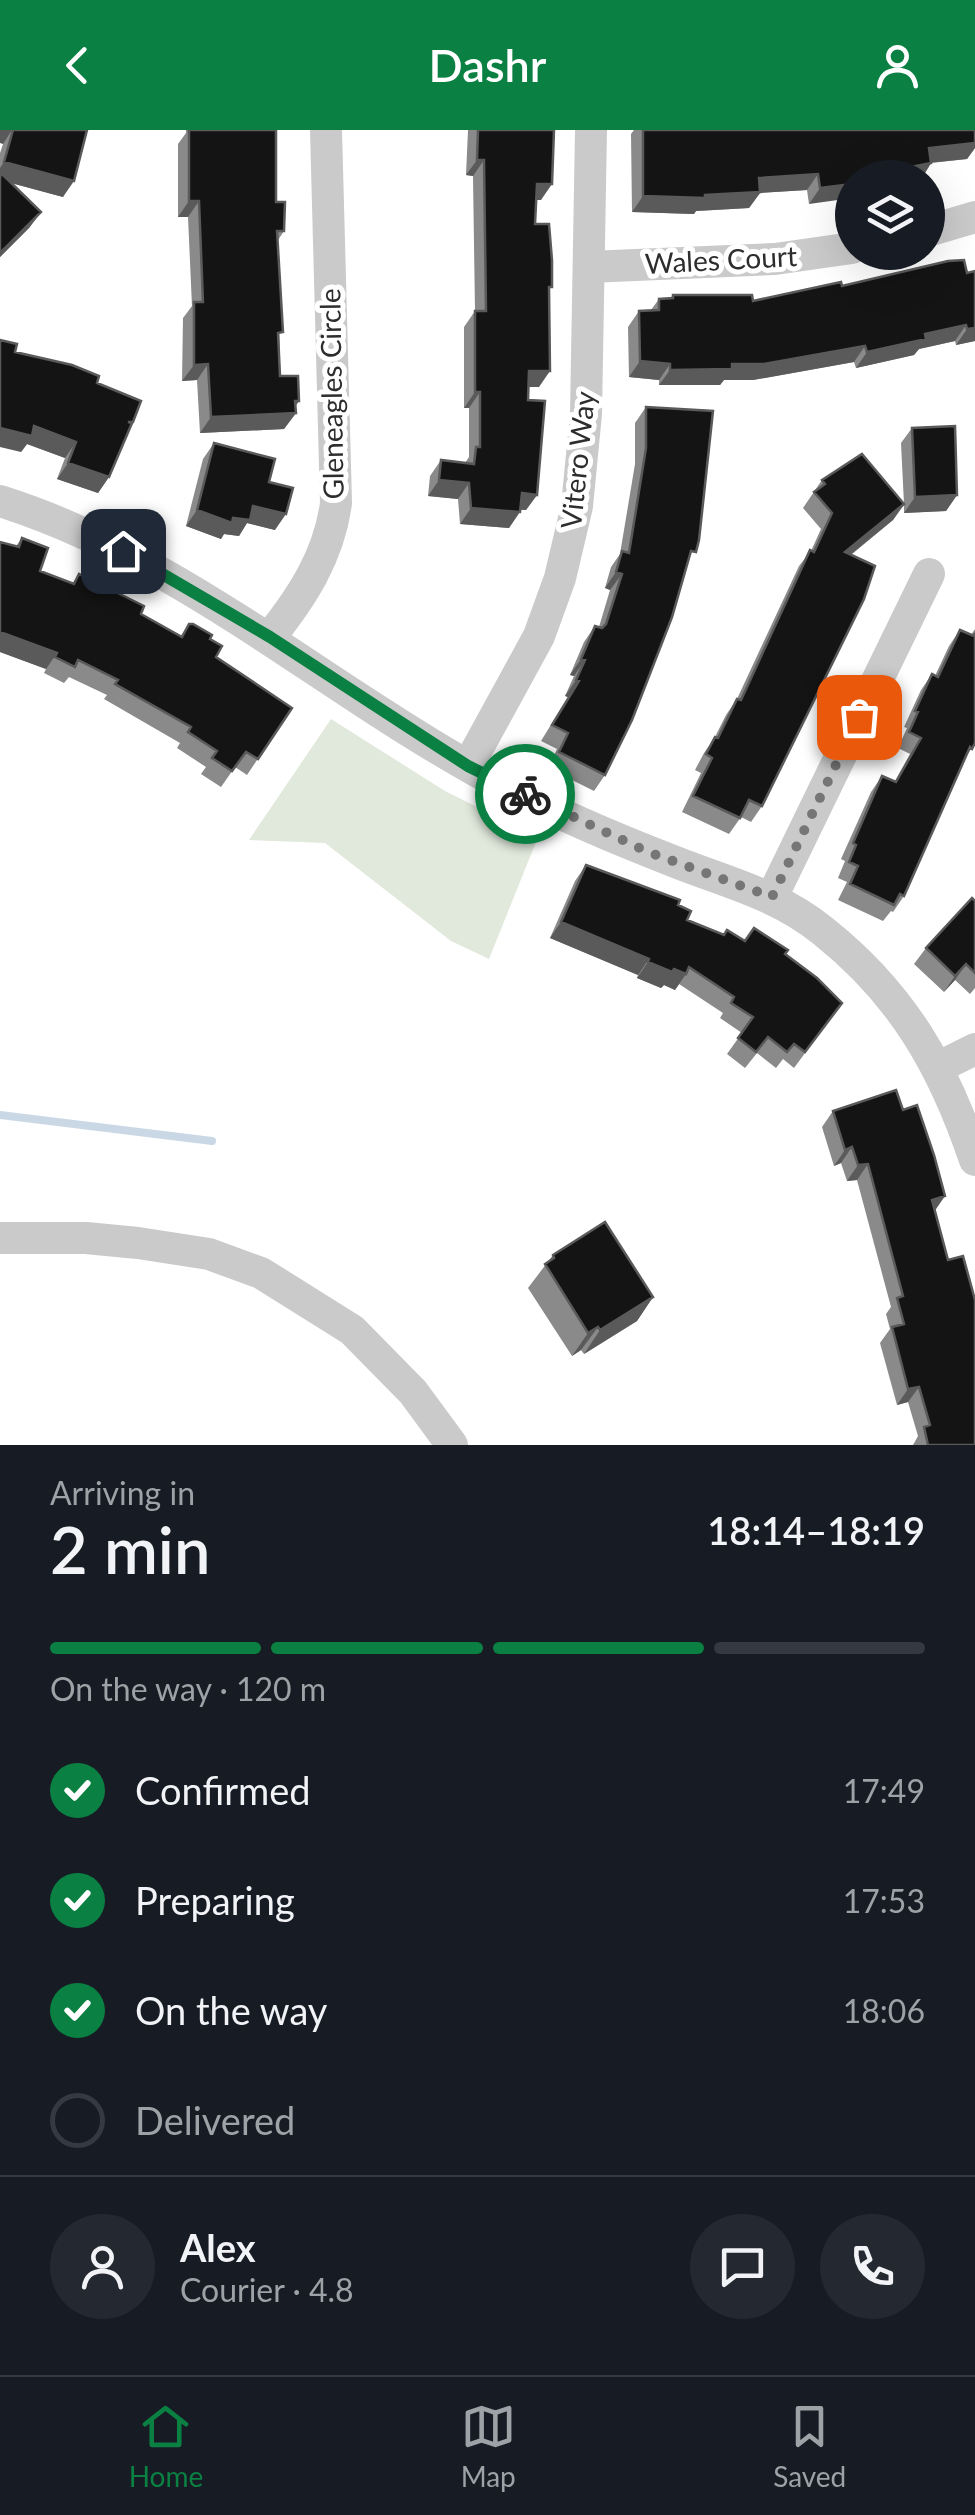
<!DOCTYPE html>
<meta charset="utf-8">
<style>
body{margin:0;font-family:Lato,sans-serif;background:#242831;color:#f1f3f6;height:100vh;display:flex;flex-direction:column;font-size:38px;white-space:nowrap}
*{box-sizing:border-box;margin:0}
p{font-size:32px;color:#9ea1a6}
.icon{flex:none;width:55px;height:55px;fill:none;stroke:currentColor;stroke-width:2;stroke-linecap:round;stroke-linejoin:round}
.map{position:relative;height:1315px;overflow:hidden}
.drawer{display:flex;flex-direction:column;background:#171b24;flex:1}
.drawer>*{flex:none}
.fabs{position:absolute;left:835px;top:30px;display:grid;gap:20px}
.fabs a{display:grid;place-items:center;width:110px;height:110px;border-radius:50%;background:#171b24;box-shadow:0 10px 40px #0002;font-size:50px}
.pin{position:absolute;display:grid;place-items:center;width:85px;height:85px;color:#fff;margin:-42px;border-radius:20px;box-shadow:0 5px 15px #0006}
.courier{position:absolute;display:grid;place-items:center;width:100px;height:100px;margin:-50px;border:8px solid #0b8043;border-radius:50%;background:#fff;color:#222;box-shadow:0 2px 12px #0007}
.summary em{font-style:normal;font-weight:600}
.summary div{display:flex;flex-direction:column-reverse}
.summary{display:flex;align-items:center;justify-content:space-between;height:170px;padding:0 50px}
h1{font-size:65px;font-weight:600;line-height:75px}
.bar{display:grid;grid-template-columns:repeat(4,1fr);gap:15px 10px;align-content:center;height:120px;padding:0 50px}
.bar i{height:12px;border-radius:8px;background:#363941}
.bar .selected{background:#0b8043}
.bar p{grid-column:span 4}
.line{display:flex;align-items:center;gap:25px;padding:0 50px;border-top:2px solid #363941}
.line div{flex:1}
.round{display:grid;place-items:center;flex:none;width:105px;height:105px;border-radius:52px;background:#242831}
ol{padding:0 50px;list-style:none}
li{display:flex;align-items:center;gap:30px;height:110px}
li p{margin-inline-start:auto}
li .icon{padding:10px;border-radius:50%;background:#0b8043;color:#fff;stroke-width:4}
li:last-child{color:#9ea1a6}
li i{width:55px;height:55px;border:5px solid #363941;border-radius:50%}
header{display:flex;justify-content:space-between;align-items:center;height:130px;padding:0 50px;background:#0b8043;color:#fff;font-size:45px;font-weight:600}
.tab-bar{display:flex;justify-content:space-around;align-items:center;height:140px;border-top:2px solid #363941;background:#171b24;font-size:28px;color:#9ea1a6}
.tab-bar a{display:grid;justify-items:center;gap:5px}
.tab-bar .selected{color:#0b8043}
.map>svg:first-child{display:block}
</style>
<header><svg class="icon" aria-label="back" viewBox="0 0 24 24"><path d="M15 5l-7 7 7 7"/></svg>Dashr<svg class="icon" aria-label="person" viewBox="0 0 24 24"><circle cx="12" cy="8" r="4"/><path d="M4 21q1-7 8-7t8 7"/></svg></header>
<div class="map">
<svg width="975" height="1315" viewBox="0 0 975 1315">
<rect width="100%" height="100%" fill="#fff"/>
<path fill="#e1e9dc" d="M 331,589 L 445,661 L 538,707 L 489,829 L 451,811 L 325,713 L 249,710 Z"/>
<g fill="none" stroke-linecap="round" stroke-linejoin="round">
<path stroke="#cad8e6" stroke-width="8" d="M 0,985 L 212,1011"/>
<path stroke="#cacaca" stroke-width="32" d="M 928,101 L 975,87
M 589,137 L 775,129 L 852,118
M 0,371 C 174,426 311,547 466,635 C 531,673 603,704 673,731 C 725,752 778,764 823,801 C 902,864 943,935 975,1030
M 270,507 C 302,467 329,426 336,373 L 326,0
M 468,636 L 539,506 L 560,448 L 577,376 L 586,284 L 591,0
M 772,767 L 929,444
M 939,937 L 975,919
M 0,1108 L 86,1108 L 138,1113 L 209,1124 L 261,1143 L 352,1200 L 413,1262 L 452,1315"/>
</g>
<path fill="#8a8a8a" d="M 0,0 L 87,0 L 63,67 L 11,53 L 41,82 L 29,98 L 0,127 L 0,23 L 3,14 Z
M 186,0 L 276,0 L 276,72 L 284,101 L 278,110 L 280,246 L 299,271 L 295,276 L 296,283 L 284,299 L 200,303 L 197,250 L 182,251 L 183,188 L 192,176 L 188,87 L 178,87 L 178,14 L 186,3 Z
M 468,0 L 554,0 L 541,70 L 536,70 L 535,94 L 549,162 L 539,257 L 529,257 L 528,270 L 537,365 L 526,380 L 520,380 L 509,398 L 460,394 L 458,369 L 428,366 L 430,346 L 441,330 L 465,333 L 469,327 L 469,278 L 464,278 L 464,197 L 475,181 L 473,46 L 466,45 Z
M 634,0 L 975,0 L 975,18 L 967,29 L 931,33 L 922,48 L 852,48 L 809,74 L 807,60 L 760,63 L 749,78 L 696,81 L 694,84 L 632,82 L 631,4 Z
M 967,143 L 975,211 L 956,215 L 955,211 L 919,219 L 914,225 L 856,238 L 854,232 L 753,250 L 724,250 L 720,255 L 659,255 L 659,250 L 629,247 L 628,197 L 639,181 L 651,180 L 659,169 L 670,168 L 673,165 L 753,171 L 842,156 Z
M 15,222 L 97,253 L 109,347 L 98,363 L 57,349 L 65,328 L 27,314 L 21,322 Z
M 646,277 L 688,433 L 605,645 L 594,661 L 548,638 L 557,619 L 541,611 L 568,567 L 565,566 L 574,546 L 570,545 L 584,512 L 595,496 L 599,497 L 610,460 L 605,458 L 611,437 L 620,424 L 635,334 L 635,293 Z
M 912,298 L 957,365 L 946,381 L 904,383 L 904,375 L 893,390 L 851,425 L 762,676 L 751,692 L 741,687 L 729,704 L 682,682 L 701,643 L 695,640 L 704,623 L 715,607 L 726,585 L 737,569 L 799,436 L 811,421 L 821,399 L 803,378 L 822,350 L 904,374 L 901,313 Z
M 214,313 L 269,352 L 275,400 L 247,393 L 239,406 L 224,404 L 221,409 L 186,396 L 203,329 Z
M 22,408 L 40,441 L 72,454 L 79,444 L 141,484 L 180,507 L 189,494 L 210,509 L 216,527 L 292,578 L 247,645 L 235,637 L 221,657 L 201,644 L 206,637 L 177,618 L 180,613 L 104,569 L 107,565 L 69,547 L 64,553 L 44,543 L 46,539 L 0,522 L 0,412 L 16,416 Z
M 975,499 L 975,613 L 963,631 L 904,766 L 893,782 L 891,781 L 883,791 L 838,770 L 847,752 L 838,748 L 845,731 L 841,729 L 871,662 L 882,646 L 895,651 L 910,624 L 898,618 L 907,598 L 904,597 L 921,560 L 932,544 L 935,546 L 949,516 L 960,500 L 971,505 Z
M 586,735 L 678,775 L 687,790 L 724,805 L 785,824 L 842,873 L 794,938 L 783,929 L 776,938 L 757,923 L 745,938 L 727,924 L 742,903 L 720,888 L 723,883 L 679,854 L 675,860 L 664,855 L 661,858 L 637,848 L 638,845 L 550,808 L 575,751 Z
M 975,771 L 975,858 L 970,864 L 955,850 L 944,862 L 914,834 L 926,818 Z
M 833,981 L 935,1080 L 975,1315 L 913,1315 L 918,1306 L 908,1272 L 897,1275 L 880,1213 L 890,1199 L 886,1184 L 891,1177 L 857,1050 L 847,1051 L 841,1033 L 834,1036 L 822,997 Z
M 553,1125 L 653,1167 L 637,1191 L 584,1224 L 581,1220 L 572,1226 L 528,1158 Z"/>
<path fill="#5a5a5a" d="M 0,0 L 12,0 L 3,14 L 0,13 Z
M 975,13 L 975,18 L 967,29 L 917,34 L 929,18 Z
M 477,30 L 484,30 L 473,46 L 466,45 Z
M 4,32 L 74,51 L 63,67 L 0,50 L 0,38 Z
M 931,33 L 922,48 L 889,48 L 911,37 Z
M 818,44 L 807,60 L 760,63 L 749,78 L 696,81 L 694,84 L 632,82 L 643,66 L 705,65 L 759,48 Z
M 537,54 L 552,54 L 541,70 L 526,70 Z
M 852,54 L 852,68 L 809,74 L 820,58 Z
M 189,71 L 199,71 L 188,87 L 178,87 Z
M 41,82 L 29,98 L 0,127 L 0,123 Z
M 966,195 L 955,211 L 919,219 L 914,225 L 856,238 L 867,222 L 925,204 Z
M 975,198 L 975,211 L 956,215 L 967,199 Z
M 865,216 L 854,232 L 753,250 L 724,250 L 720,255 L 659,255 L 670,240 L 732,234 Z
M 640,231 L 670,234 L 659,250 L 629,247 Z
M 208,234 L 197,250 L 182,251 L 194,235 Z
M 529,241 L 550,241 L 539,257 L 518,257 Z
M 475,262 L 480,262 L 469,278 L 464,278 Z
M 295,271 L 299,271 L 290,284 L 296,283 L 284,299 L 200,303 L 211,287 Z
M 34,296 L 76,312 L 65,328 L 27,314 L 21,322 L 0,317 L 0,298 Z
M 68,333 L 109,347 L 98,363 L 57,349 Z
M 439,350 L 469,353 L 458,369 L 428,366 Z
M 522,363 L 537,365 L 526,380 L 511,379 Z
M 957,365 L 946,381 L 904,383 L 915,367 Z
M 904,374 L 893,390 L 834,438 L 845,422 Z
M 253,376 L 286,384 L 275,400 L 247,393 L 239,406 L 224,404 L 221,409 L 186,396 L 197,380 L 233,388 Z
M 471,378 L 520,382 L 509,398 L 460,394 Z
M 616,442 L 622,444 L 610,460 L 605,458 Z
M 0,502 L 57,523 L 46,539 L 0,522 Z
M 581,529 L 585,530 L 574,546 L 570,545 Z
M 576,550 L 579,551 L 568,567 L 565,566 Z
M 561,792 L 649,829 L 638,845 L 550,808 Z
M 648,832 L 674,839 L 686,844 L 675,860 L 664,855 L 661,858 L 637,848 Z
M 966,834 L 955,850 L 944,862 L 955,846 Z
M 852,1017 L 841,1033 L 834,1036 L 845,1020 Z
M 868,1034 L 857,1050 L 847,1051 L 858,1035 Z
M 945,1066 L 934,1082 L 932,1070 Z
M 653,1167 L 637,1191 L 584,1224 L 600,1200 Z
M 598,1197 L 581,1220 L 572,1226 L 588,1203 Z
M 919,1257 L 908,1272 L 897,1275 L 908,1259 Z"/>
<path fill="#141414" stroke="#5a5a5a" stroke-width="2.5" d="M 13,0 L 87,0 L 74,51 L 4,32 Z
M 189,0 L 276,0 L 276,72 L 285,72 L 284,101 L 277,101 L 283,202 L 278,203 L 280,246 L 298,246 L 299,271 L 295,271 L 296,283 L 211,287 L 208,234 L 194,235 L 194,172 L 203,172 L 199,71 L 189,71 Z
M 478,0 L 554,0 L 552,54 L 537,54 L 535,94 L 549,94 L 552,130 L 552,157 L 549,157 L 550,241 L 529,241 L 528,270 L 545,271 L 537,365 L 522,363 L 520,382 L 471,378 L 469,353 L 439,350 L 441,330 L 474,334 L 476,317 L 480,317 L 480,262 L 475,262 L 475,181 L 486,181 L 484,30 L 477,30 Z
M 643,0 L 975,0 L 975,13 L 929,18 L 931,33 L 911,37 L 912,43 L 889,48 L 852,48 L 852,54 L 820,58 L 818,44 L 759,48 L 760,62 L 705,65 L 705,68 L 643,66 Z
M 1,43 L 41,82 L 0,123 L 0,48 Z
M 964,130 L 967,143 L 975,141 L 975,198 L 967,199 L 966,195 L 925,204 L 926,209 L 867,222 L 865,216 L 764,234 L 732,234 L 732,239 L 670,240 L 670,234 L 640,231 L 639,181 L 659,180 L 659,169 L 673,168 L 673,165 L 752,165 L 753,171 L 841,152 L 842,156 L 948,131 Z
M 0,210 L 17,214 L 15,222 L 72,235 L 99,246 L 97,253 L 141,271 L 133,292 L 128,292 L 132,293 L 109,347 L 68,333 L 76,312 L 34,296 L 32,306 L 0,298 Z
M 646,277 L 713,281 L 699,410 L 696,422 L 691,421 L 672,487 L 632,590 L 605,645 L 559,622 L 568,603 L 552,595 L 579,551 L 576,550 L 585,530 L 581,529 L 595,496 L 602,498 L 606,494 L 622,444 L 616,442 L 622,421 L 629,423 L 646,318 Z
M 955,296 L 957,365 L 915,367 L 912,298 Z
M 214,313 L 275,329 L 269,352 L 293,358 L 286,384 L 253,376 L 250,390 L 233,388 L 232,393 L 197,380 Z
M 862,324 L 904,374 L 845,422 L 875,436 L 864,469 L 762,676 L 749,670 L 740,688 L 693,666 L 712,628 L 706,624 L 715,607 L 718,608 L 737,569 L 741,570 L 810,420 L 814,422 L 832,383 L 814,362 L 825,354 L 822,350 Z
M 22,408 L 48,418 L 40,441 L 74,454 L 79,444 L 144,476 L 141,484 L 182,507 L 189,494 L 193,494 L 212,505 L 210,509 L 222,516 L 216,527 L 292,578 L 258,629 L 246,622 L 232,641 L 212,628 L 217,621 L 188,602 L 191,597 L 115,554 L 118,550 L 78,530 L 75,537 L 55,527 L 57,523 L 0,502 L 0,412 L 19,417 Z
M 960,500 L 974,506 L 975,503 L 975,613 L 972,619 L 970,617 L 904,766 L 900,764 L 894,775 L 850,754 L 858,736 L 849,732 L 856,715 L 853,713 L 882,646 L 896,652 L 921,608 L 909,602 L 918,582 L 915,581 L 932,544 L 938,547 Z
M 586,735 L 680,770 L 678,775 L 691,781 L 687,790 L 724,805 L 727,800 L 745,811 L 754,798 L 788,820 L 785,824 L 817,848 L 842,873 L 805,922 L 794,914 L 787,922 L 768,907 L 756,922 L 738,908 L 753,887 L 731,873 L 734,867 L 689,837 L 686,844 L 674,839 L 672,842 L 648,832 L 649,829 L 561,792 Z
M 972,768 L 975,771 L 975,843 L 966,834 L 955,846 L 926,818 Z
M 896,960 L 903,980 L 917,975 L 934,1025 L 945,1066 L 932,1070 L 948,1130 L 963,1126 L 975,1170 L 975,1315 L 928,1315 L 924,1297 L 930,1295 L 919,1257 L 908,1259 L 892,1197 L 904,1194 L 897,1168 L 903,1166 L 868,1034 L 858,1035 L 852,1017 L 845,1020 L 833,981 Z
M 605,1092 L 653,1167 L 600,1200 L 598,1197 L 588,1203 L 545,1134 L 554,1128 L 553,1125 Z"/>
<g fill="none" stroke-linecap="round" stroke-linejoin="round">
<path stroke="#767676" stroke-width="10" stroke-dasharray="0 18" d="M 525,664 L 648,722 L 772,767 L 859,587"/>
<path stroke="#0b8043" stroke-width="12" d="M 123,421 L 270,507 L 468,636 L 525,664"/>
</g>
<g text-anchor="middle" stroke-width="10" stroke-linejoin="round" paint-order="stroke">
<g font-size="28" fill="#2d2d2d" stroke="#fff">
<text transform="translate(721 130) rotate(-3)" y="10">Wales Court</text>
<text transform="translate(332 264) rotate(-91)" y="10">Gleneagles Circle</text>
<text transform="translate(578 330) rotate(-84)" y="10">Vitero Way</text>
</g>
</g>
</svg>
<div class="fabs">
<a><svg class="icon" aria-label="layers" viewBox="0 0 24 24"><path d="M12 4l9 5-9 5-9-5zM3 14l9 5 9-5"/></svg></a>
</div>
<div class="pin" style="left:859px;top:587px;background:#ea580c"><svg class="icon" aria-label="bag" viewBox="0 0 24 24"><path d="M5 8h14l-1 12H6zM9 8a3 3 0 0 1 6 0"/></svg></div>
<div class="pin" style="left:123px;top:421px;background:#1f2937"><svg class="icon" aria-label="home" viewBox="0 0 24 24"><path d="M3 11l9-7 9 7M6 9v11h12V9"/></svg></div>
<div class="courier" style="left:525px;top:664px"><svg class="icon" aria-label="bike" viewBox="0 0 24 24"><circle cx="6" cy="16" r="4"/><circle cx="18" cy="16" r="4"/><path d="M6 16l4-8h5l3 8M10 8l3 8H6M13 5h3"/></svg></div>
</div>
<section class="drawer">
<div class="summary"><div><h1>2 min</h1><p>Arriving in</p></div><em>18:14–18:19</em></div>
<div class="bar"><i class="selected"></i><i class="selected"></i><i class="selected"></i><i></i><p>On the way · 120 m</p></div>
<ol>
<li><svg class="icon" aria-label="check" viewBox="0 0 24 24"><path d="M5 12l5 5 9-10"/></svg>Confirmed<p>17:49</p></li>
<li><svg class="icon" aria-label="check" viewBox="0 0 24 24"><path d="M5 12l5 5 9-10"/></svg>Preparing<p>17:53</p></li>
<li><svg class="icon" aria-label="check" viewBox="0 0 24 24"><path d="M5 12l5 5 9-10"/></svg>On the way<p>18:06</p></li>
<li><i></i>Delivered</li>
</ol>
<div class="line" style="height:180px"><a class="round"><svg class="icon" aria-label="person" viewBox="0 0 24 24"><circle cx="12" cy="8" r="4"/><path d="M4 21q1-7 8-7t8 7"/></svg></a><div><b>Alex</b><p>Courier · 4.8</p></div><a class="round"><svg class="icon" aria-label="chat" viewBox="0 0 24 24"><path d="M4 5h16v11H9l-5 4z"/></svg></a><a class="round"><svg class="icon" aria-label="phone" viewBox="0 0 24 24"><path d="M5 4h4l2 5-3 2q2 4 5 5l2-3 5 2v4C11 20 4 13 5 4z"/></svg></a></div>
</section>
<nav class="tab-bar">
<a class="selected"><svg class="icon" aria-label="home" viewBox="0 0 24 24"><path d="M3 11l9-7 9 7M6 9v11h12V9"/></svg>Home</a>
<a><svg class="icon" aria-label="map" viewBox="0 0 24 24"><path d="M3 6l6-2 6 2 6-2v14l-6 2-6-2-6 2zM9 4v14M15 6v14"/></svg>Map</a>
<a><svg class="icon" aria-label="saved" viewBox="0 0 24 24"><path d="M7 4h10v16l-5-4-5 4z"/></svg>Saved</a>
</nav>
